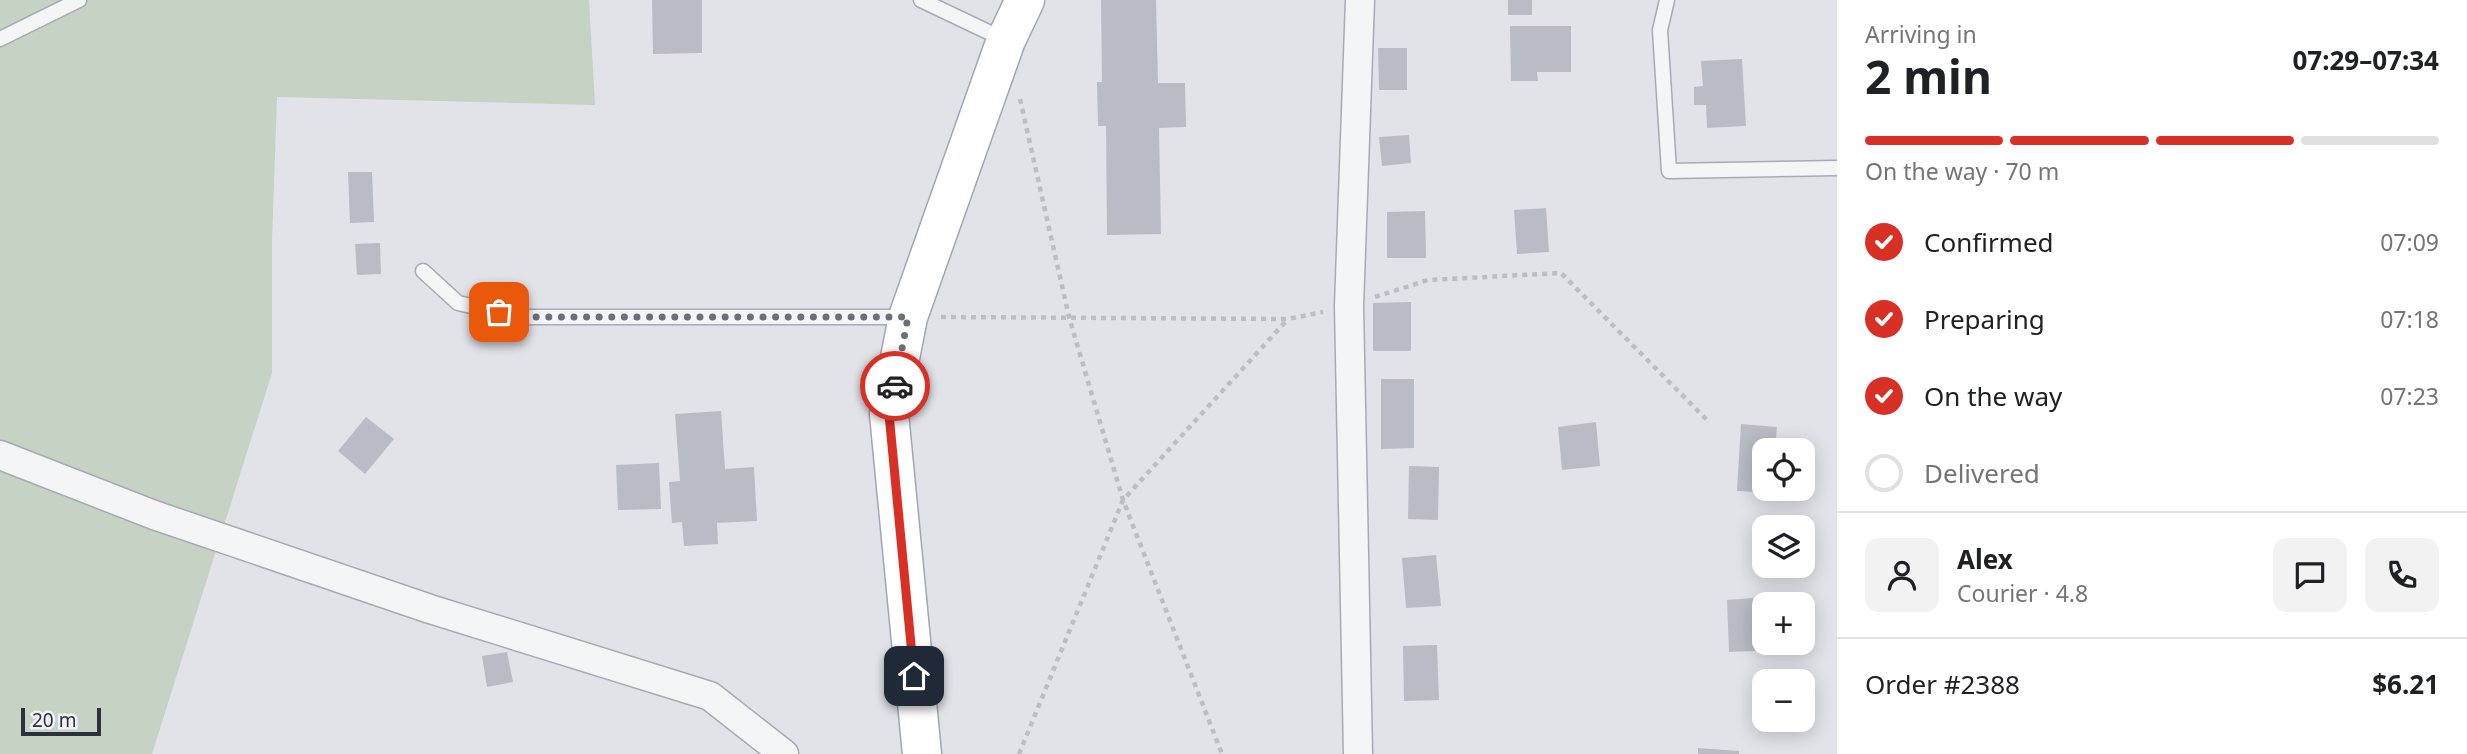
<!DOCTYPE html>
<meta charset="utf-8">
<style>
body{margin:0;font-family:"Noto Sans",sans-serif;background:#f2f2f2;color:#202124;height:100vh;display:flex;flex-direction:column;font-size:26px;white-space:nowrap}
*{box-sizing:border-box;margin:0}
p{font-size:23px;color:#757577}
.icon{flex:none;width:38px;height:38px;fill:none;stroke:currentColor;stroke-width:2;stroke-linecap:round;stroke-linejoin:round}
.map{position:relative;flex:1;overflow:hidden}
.side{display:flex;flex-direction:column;background:#fff;width:630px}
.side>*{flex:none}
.tools{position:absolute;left:1752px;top:438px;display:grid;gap:14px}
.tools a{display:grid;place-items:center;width:63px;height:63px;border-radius:14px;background:#fff;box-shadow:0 4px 18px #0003;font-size:35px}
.scale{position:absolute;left:21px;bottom:18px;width:80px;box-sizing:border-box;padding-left:7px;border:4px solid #2c303f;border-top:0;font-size:19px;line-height:24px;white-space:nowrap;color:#2c303f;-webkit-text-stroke:5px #f1f2f6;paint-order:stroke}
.pin{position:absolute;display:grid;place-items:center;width:60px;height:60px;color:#fff;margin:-30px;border-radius:14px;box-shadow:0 4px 10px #0006}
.courier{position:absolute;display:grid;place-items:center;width:70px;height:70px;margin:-35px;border:5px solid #d93025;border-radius:50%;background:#fff;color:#222;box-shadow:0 2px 9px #0007}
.summary em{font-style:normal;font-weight:700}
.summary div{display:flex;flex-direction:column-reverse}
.summary{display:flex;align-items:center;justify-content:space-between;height:119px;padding:0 28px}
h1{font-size:46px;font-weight:700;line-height:52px}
.bar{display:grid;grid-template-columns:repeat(4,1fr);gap:10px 7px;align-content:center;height:84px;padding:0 28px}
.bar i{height:9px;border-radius:5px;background:#e0e0e0}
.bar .on{background:#d93025}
.bar p{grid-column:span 4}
.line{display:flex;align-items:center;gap:18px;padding:0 28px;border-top:2px solid #e0e0e0}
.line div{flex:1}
.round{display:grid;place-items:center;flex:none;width:74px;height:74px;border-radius:14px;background:#f2f2f2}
ol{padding:0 28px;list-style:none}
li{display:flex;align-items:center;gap:21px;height:77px}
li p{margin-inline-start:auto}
li .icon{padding:7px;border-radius:50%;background:#d93025;color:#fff;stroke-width:4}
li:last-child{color:#757577}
li i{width:38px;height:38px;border:4px solid #e0e0e0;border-radius:50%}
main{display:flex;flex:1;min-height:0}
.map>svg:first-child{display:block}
</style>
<main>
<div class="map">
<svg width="1837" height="754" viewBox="0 0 1837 754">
<rect width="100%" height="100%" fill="#e2e3e9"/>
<path fill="#c5d2c4" d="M 0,0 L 589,0 L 595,105 L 277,97 L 272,240 L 272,373 L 152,754 L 0,754 Z"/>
<path fill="#b9bcc5" d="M 652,0 L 702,0 L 702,53 L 653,54 Z
M 1101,0 L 1156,0 L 1158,83 L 1185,83 L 1186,127 L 1159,128 L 1161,234 L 1107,235 L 1106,126 L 1098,126 L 1097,82 L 1102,82 Z
M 1508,0 L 1532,0 L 1532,15 L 1508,15 Z
M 1510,26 L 1571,26 L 1571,72 L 1537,72 L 1538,81 L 1511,81 Z
M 1378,48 L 1407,48 L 1407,90 L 1379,90 Z
M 1742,59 L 1746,126 L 1707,128 L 1706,105 L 1694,105 L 1694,87 L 1703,86 L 1701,61 Z
M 1409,135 L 1411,163 L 1382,166 L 1379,137 Z
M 348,172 L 372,172 L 374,222 L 350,223 Z
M 1546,208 L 1549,252 L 1517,254 L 1514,210 Z
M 1425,211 L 1426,258 L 1387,258 L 1387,212 Z
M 380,243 L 381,274 L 357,275 L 355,244 Z
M 1411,302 L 1411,351 L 1373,351 L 1373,303 Z
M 1381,379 L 1414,379 L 1414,448 L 1381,449 Z
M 721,411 L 725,469 L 754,467 L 757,521 L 717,523 L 718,544 L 684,546 L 682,522 L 672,523 L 669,482 L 680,481 L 675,414 Z
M 366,417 L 394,439 L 365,474 L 338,451 Z
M 1596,422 L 1600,466 L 1562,470 L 1558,427 Z
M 1741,424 L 1777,427 L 1775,450 L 1764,450 L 1764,488 L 1772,488 L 1772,493 L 1737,491 Z
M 659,463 L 661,509 L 618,510 L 616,465 Z
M 1409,466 L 1439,467 L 1438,520 L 1408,519 Z
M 1436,555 L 1441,606 L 1406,608 L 1402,558 Z
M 1753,598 L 1755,651 L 1729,652 L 1727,600 Z
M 1437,645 L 1439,700 L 1404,701 L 1403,646 Z
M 507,652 L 513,682 L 487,687 L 482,656 Z
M 1698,748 L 1739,751 L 1739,754 L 1698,754 Z"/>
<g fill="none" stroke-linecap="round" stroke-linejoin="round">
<g stroke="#a8aab3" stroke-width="17">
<path id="lane" d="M 921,0 L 1005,40
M 1667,0 L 1660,30 L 1669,171 L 1837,168
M 0,39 L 79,0
M 423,271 L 458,303 L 519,317 L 907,317"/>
</g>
<g stroke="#a8aab3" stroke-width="31">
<path id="street" d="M 0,455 L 154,515 L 430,609 L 710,696 L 784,754
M 1358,754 L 1349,306 L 1360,0"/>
</g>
<g stroke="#a2a6b3" stroke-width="41">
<path id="primary" d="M 922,754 L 889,414 L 908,317 L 1006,40 L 1025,0"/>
</g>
<path stroke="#bcbec3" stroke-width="4.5" stroke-dasharray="5 5" stroke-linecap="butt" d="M 1020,99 L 1069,317 L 1123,500 L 1222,754
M 1375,297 L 1428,280 L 1561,273 L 1707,420
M 941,317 L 1288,319 L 1323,312
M 1019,754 L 1123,500 L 1288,319"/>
<use href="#lane" stroke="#f4f5f7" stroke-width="14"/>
<use href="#street" stroke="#f4f5f7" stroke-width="28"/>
<use href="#primary" stroke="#fff" stroke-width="38"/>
</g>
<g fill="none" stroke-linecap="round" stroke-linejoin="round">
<path stroke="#6c6f7a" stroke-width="7" stroke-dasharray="0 12.6" d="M 499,312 L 519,317 L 908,317 L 895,386"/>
<path stroke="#d93025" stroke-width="9" d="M 895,386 L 889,414 L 914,676"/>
</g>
</svg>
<div class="tools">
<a><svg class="icon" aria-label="locate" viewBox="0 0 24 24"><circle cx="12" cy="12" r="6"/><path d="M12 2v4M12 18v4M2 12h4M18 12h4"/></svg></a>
<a><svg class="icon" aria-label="layers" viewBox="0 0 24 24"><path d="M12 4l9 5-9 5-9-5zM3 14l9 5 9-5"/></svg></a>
<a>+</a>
<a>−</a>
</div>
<div class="scale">20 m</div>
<div class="pin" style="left:499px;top:312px;background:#ea580c"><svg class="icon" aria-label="bag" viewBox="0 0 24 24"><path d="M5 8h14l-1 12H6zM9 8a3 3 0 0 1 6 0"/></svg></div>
<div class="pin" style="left:914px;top:676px;background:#1f2937"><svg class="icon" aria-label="home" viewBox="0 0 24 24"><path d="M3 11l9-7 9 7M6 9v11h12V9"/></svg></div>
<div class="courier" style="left:895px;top:386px"><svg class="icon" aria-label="car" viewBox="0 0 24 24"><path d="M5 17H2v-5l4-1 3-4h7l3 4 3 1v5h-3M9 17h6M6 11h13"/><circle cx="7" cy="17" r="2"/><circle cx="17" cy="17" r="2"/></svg></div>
</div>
<section class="side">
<div class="summary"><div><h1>2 min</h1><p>Arriving in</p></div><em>07:29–07:34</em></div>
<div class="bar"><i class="on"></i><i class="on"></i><i class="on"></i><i></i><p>On the way · 70 m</p></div>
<ol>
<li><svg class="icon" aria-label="check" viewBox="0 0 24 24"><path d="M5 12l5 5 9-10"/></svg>Confirmed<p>07:09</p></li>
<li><svg class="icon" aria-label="check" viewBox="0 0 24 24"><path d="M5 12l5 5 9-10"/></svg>Preparing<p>07:18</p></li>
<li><svg class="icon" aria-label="check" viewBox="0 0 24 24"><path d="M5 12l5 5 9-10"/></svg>On the way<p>07:23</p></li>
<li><i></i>Delivered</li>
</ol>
<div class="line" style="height:126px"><a class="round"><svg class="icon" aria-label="person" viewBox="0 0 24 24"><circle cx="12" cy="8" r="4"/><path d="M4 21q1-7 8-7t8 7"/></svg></a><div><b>Alex</b><p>Courier · 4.8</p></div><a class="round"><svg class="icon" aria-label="chat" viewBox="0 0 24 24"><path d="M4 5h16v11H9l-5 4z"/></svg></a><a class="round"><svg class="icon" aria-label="phone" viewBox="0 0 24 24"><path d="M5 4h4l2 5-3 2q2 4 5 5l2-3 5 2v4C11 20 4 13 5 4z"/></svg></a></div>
<div class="line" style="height:91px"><div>Order #2388</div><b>$6.21</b></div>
</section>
</main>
